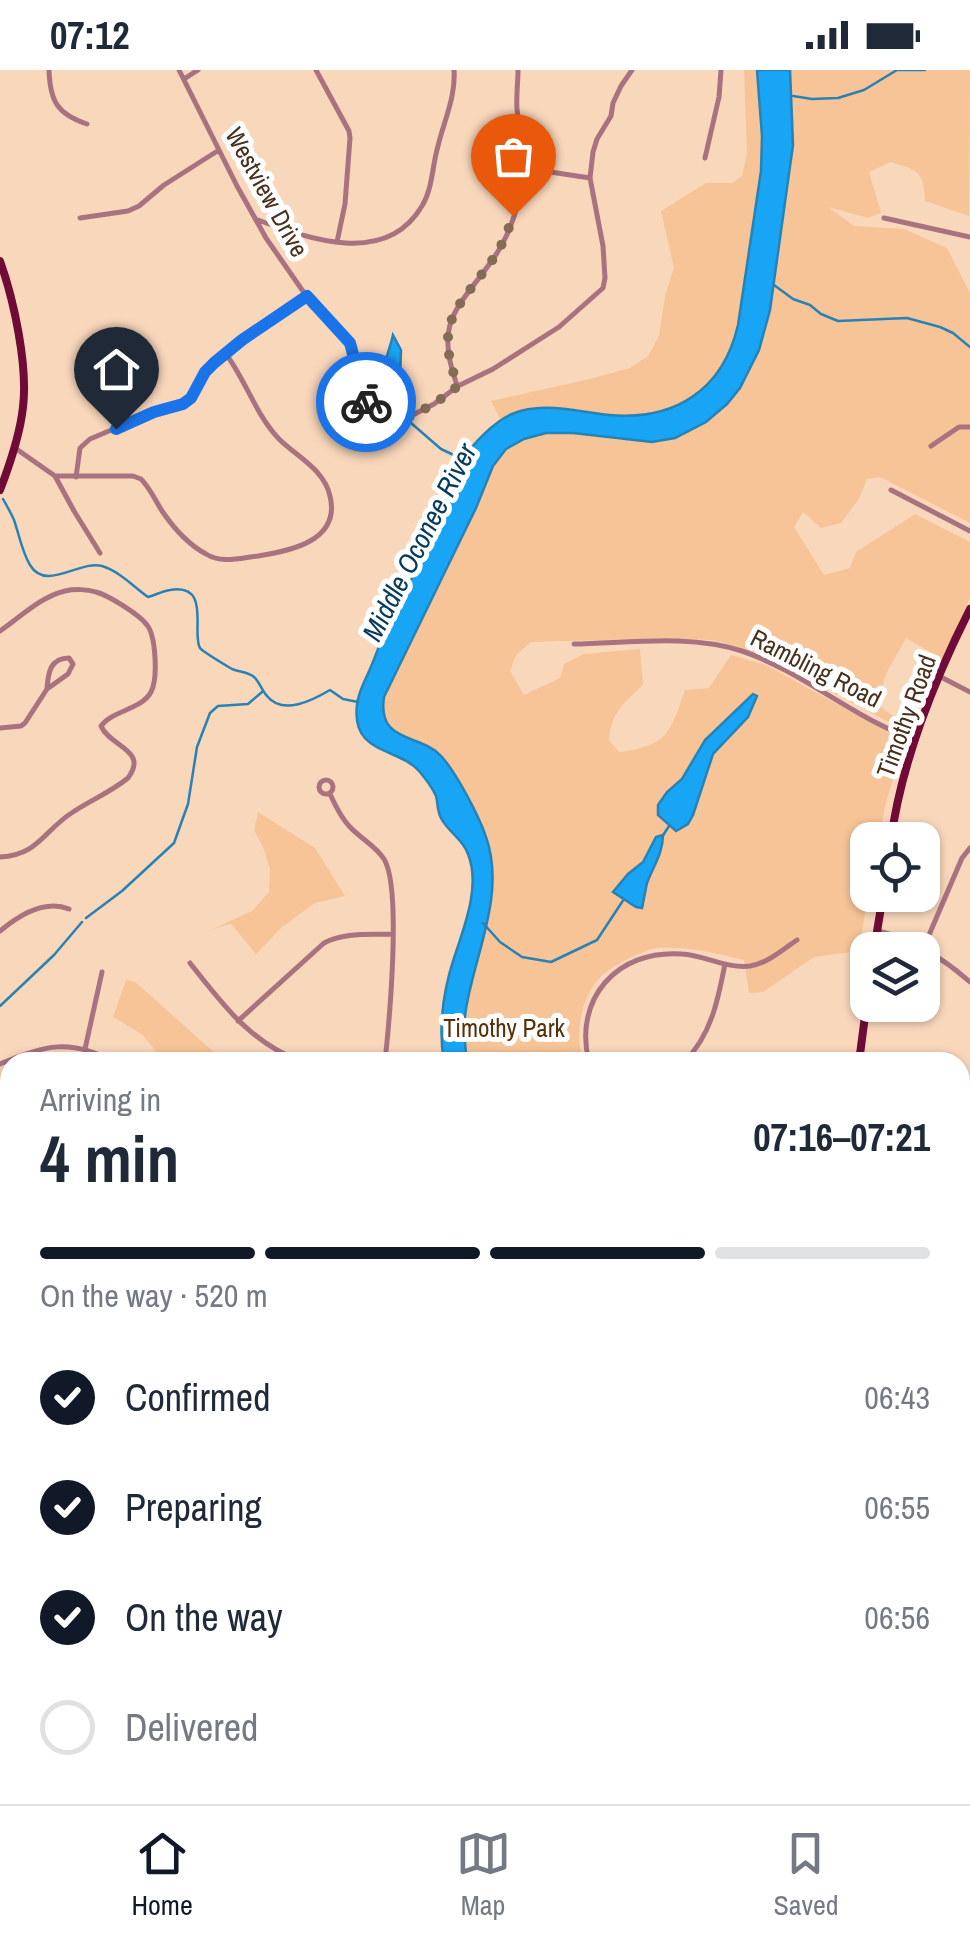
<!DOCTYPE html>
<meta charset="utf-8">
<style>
body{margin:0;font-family:"Archivo Narrow",sans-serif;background:#f2f2f3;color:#1f2937;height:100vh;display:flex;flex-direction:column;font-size:38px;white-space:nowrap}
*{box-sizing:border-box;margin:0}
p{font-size:32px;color:#747a83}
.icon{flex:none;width:55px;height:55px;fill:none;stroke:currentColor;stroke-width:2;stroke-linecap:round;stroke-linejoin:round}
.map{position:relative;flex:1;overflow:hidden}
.drawer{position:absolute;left:0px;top:982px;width:970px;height:752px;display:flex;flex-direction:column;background:#fff;border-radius:30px 30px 0 0;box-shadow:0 2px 8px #0004}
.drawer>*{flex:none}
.buttons{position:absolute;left:850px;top:752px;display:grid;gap:20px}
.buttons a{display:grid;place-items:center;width:90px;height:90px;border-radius:20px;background:#fff;box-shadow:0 2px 8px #0004;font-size:50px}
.pin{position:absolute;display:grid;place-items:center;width:85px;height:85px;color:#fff;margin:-102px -42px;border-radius:50% 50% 50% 0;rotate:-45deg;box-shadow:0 0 10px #0007}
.pin .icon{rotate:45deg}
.courier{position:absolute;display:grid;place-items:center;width:100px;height:100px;margin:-50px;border:8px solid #1a73e8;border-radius:50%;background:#fff;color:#222;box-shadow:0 2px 12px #0007}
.summary em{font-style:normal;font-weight:800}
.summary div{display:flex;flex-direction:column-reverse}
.summary{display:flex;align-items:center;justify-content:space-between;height:170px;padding:0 40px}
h1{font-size:65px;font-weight:800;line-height:75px}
.bar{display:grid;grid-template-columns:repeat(4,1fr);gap:15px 10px;align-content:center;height:120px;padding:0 40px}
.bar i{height:12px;border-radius:8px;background:#e0e1e3}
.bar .current{background:#111827}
.bar p{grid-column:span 4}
ol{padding:0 40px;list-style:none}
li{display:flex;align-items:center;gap:30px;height:110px}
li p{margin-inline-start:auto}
li .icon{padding:10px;border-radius:50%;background:#111827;color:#fff;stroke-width:4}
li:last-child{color:#747a83}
li i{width:55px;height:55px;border:5px solid #e0e1e3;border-radius:50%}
.status{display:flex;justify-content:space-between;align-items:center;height:70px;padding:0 50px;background:#fff;direction:ltr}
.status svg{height:28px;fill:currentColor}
.menu{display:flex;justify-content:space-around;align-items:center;height:140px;border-top:2px solid #e0e1e3;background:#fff;font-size:28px;color:#747a83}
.menu a{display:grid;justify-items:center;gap:5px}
.menu .current{color:#111827}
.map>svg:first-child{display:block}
</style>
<div class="status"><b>07:12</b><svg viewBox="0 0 49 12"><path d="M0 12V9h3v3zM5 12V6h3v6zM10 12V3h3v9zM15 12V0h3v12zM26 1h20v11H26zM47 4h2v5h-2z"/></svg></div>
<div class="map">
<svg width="970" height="1734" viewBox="0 0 970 1734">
<rect width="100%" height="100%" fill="#f9d7bb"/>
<path fill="#f7c497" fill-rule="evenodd" d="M 744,0 L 757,0 C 759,33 763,66 761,99 C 759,129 753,160 748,190 C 738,249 738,311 673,336 C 664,340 654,344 644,345 C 595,351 548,326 501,350 L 491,331 L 590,309 L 630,298 L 648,286 L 659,266 L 665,226 L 674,198 L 661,141 L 706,113 L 732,113 L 742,106 L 747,83 Z
M 790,0 L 970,0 L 969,146 L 925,131 C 924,100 917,100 890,92 L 869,102 L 881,143 L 868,148 L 828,137 L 854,156 L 904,159 L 947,178 L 970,223 L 970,453 L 880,407 L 867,409 L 859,429 L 841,453 L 821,458 L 803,442 L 794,457 L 824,505 L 850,498 L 856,482 L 915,444 L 970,472 L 970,528 L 942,589 L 906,568 L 886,604 L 877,635 L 898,649 L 894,655 L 798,604 L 739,577 L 712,570 L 666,568 L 531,572 L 516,585 L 510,601 L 524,625 L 560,608 L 564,594 L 584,584 L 640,579 L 643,615 C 623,633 611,643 609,671 L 619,682 C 668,676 670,663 685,620 L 709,618 L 731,585 L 766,595 L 904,671 L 885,736 L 879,770 L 868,770 L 868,825 L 859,881 L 814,887 L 763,922 L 749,923 L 744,890 C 716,883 687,876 658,878 C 651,878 644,882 636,885 C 623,891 607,899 597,911 C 580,932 574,967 584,992 L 467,992 C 465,975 463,957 466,939 C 475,882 509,817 483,759 C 473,736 459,706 441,687 C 420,663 377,674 384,627 L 476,438 L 494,394 L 506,379 L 529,366 L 545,363 L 566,363 L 621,370 L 675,368 L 771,233 L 793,75 ZM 753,624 L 708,693 L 693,745 L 667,722 L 682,709 L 713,660 ZM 663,774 L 646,816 L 645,833 L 640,838 L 636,837 L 617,817 C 620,814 623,810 626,806 C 635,795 644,793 649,778 Z
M 258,742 L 315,778 L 345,826 L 315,833 L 282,857 L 256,884 L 231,854 L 213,859 L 252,841 L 269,822 L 270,799 L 263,777 L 254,760 Z
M 126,910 L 135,912 L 225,992 L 164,992 L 143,965 L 113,947 Z"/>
<path fill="#19a5f6" stroke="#2782b5" stroke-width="2.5" d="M 757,0 L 790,0 L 793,75 L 770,240 L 759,280 L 740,318 L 727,334 L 706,352 L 675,368 L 652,372 L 573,363 L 546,363 L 524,369 L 506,379 L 493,396 L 476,438 L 384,627 C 377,674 420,663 441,686 C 456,702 479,746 486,767 C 506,824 475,883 466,939 C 463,957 465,975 467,992 L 444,992 C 438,957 443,922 454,888 C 464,857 481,816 468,784 C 463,769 448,762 441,748 C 437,741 438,733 436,726 C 432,717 425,708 419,701 C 398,677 351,685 357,635 C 358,622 365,611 370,599 C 378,581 384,561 392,543 C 400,527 410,512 419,496 C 436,463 444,424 462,391 C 472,374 494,352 512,344 C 543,331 577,342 609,345 C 675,351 723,320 738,255 L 761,101 L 762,66 Z
M 393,265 L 401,280 L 400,308 L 412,329 L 386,350 C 370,319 386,295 393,265 Z
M 753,624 L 757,626 L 748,647 L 713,684 L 693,745 L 688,754 L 676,761 L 658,745 L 658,735 L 667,722 L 682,709 L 705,670 Z
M 663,765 C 663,783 653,797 647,813 C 645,822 644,830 642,838 L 636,837 L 613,822 L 628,804 L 643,792 L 656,767 Z"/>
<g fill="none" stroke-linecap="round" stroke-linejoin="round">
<path stroke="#2782b5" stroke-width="2.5" d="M 793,26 L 812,29 L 838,28 L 864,20 L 897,0 L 925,0
M 774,215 L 793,229 L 810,235 L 821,244 L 838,251 L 907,248 L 940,257 L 953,263 L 970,277
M 411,353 L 441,379 L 462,389
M 3,429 C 7,436 11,443 14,450 C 19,464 22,482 30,495 C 46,522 79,490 102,496 C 119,501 134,517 148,527 C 156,525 162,521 170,520 C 212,513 191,563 200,578 C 203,582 227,596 232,599 C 239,602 249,602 254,607 C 259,611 262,621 267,626 C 283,646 313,630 330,620 L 343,629 L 358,632
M 662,767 L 669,756
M 86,848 L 122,821 L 174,773 L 188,734 L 197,677 L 210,643 L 218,636 L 248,634 L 262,622
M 483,853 L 500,872 L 522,887 L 551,892 L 597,870 L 624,829
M 0,936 L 54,885 L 82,852
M 866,991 L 879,992
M 778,992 L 809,987 L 849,991
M 0,1509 L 10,1516"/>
<path stroke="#a97281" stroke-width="5" d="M 49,0 C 50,31 57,44 87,54
M 179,0 L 237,116 L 266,168 L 307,227 L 350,273 L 373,360 L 376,364 L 434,334 L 458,316 L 493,299 L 559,257 L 603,218 L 605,208 L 603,176 L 590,108 L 593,82 L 597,69 L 611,46 L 613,33 L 621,16 L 632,0
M 316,0 L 349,61 L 350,68 L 345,134 L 337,172
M 184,9 L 198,0
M 705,88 L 719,27 L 721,0
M 524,98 L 590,108
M 80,148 L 128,141 L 139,136 L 164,115 L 219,80
M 884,148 L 970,167
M 258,150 C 309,169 386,197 422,136 C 433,118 432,96 438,76 C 444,51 456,26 454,0
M 457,315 C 433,250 459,238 493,189 C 506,171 515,147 520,125 C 526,96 520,68 517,39 C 516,26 518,13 518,0
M 931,376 L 959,357 L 970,357
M 15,378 L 55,406 L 133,406 L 141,409 C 150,418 155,430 162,441 C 173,457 189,475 206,484 C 222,494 240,488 258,486 C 290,481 341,471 330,426 C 324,399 297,387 279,369 C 256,345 246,311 226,284
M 55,406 L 74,441 L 100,483
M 76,407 L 80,378 L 90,369 L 154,342 L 183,334 L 191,327 L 205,302 L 214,293 L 242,270 L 307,227
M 891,420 L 970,461
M 0,561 C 19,548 42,526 65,521 C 74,519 87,519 96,522 C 108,525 140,545 147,555 C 156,566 158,609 151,622 C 141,640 113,640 101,656 C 110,677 149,680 128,708 C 111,722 91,730 73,742 C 44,760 39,785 0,787
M 574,574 C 629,573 689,564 742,581 C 803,602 853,648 913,669
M 939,606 L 970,622
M 0,658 L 21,656 L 25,653 L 47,619 L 68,604 L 73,594 L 69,588 C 50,588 48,603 47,619
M319 717a7 7 0 1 1 14 0a7 7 0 1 1-14 0Z
M 330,724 C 335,735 341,748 350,757 C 360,768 376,776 384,789 C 402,818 389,954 385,992
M 0,861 C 19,845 45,829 69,839
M 878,861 C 912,869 944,889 970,912
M 923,879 L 962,788 L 970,778
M 190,893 C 224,936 250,972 302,992
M 238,951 L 324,873 C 344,862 370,865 392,864
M 85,979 L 102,902
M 589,992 C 573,929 617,879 682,884 C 704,885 727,899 750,896 C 768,893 782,880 797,870
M 684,992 C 711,966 718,930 725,894
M 0,994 C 44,975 71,968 114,992
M 0,1035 L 10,1046
M 0,1094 L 10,1078
M 0,1134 L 10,1141
M 960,1148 L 970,1126
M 960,1170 L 970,1206
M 0,1227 L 10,1238
M 960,1251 L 970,1251
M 0,1270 L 10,1269
M 960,1337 L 970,1337
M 0,1368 L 10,1369
M 0,1446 L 10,1448
M 960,1453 L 970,1452
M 0,1655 L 10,1653
M 960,1681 L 970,1680
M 960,1706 L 965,1734
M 0,1722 L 10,1723
M 21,1725 L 55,1734"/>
<path stroke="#700b37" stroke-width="8" d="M 0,191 C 14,230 28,296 23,337 C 20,365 10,394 0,420
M 891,770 C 901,693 935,608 970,539
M 874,880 L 883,825
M 859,992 L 868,923
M 960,1410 L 970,1434"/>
</g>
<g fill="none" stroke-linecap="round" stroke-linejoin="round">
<path stroke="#856b54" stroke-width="10" stroke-dasharray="0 18" d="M 366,332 L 372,360 L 376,364 L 434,334 L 458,316 C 433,250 458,239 493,189 C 502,176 508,161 513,146"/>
<path stroke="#1a73e8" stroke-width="12" d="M 116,359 L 154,342 L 183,334 L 191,328 L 205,302 L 214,293 L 242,270 L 307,226 L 350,273 L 366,332"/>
</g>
<g text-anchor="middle" stroke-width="10" stroke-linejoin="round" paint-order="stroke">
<g font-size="25" fill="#47311d" stroke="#fff">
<text transform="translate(267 122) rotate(61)" y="9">Westview Drive</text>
<text transform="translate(816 598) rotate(27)" y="9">Rambling Road</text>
<text transform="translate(906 646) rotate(-70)" y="9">Timothy Road</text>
</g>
<g font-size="25" fill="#563006" stroke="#fff">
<text x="504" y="967">Timothy Park</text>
</g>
<g font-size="28" font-style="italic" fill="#063b5b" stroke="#fff">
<text transform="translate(419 472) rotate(-63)" y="10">Middle Oconee River</text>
</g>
</g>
</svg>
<div class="buttons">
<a><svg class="icon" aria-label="locate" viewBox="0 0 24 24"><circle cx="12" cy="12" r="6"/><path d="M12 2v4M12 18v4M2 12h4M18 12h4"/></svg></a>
<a><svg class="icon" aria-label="layers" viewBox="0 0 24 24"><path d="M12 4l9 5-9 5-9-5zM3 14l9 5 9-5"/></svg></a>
</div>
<div class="pin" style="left:513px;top:146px;background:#ea580c"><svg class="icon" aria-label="bag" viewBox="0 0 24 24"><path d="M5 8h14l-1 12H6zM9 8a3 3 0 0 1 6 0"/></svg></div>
<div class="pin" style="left:116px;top:359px;background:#1f2937"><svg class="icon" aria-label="home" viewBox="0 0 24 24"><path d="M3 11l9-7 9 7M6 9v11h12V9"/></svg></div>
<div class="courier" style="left:366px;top:332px"><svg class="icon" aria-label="bike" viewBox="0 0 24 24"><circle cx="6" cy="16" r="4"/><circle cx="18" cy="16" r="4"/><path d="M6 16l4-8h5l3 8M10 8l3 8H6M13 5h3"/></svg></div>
<section class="drawer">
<div class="summary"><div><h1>4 min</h1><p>Arriving in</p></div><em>07:16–07:21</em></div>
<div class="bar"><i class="current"></i><i class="current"></i><i class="current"></i><i></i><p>On the way · 520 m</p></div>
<ol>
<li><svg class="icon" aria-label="check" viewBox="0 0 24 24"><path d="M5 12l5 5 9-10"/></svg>Confirmed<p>06:43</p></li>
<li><svg class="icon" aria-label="check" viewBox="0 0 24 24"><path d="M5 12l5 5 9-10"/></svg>Preparing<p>06:55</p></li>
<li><svg class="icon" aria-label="check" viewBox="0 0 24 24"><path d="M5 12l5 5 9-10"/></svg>On the way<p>06:56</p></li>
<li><i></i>Delivered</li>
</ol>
</section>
</div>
<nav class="menu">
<a class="current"><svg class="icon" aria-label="home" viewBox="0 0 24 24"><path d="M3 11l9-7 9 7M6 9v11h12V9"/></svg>Home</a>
<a><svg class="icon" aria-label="map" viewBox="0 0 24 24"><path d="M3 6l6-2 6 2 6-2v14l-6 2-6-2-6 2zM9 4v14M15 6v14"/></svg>Map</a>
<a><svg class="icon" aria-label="saved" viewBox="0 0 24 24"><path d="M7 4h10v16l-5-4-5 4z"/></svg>Saved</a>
</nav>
